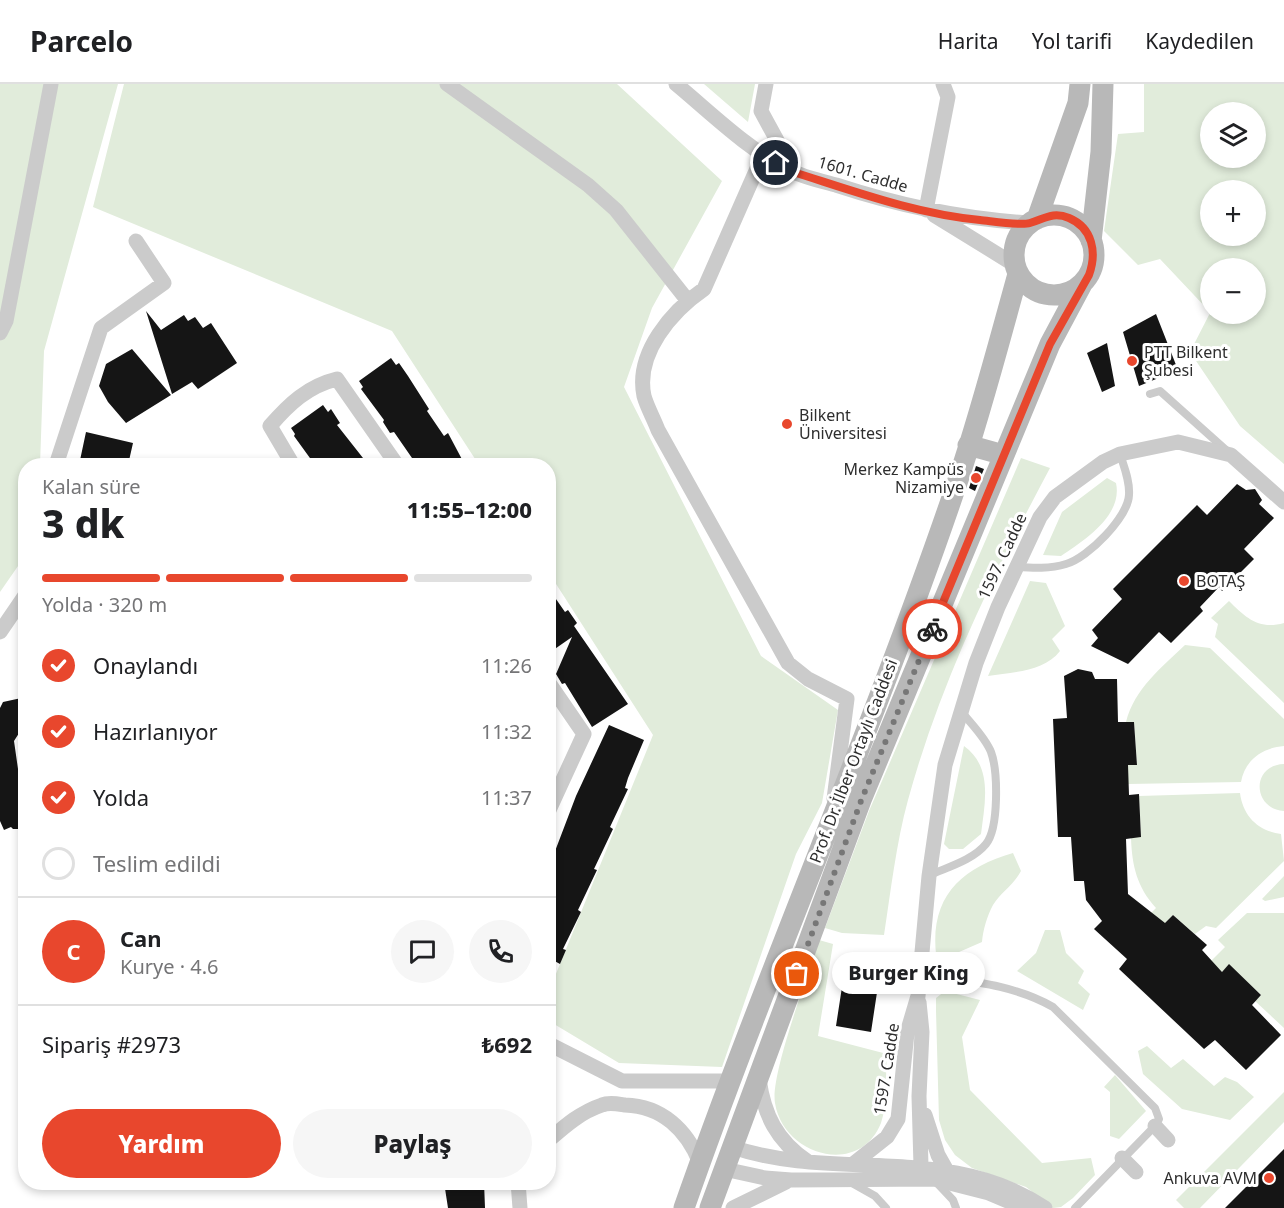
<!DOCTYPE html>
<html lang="tr">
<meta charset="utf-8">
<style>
body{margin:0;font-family:"Noto Sans",sans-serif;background:#f6f6f6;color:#202124;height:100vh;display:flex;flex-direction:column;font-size:22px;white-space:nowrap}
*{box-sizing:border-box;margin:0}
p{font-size:20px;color:#757577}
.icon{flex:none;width:33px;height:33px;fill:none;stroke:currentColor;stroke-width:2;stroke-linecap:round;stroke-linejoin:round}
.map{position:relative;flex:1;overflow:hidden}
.sheet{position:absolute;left:18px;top:374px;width:538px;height:732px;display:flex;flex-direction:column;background:#fff;border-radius:24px;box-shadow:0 3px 9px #0003}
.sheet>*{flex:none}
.controls{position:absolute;left:1200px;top:18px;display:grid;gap:12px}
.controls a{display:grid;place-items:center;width:66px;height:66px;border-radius:50%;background:#fff;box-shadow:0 3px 9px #0003;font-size:30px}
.pin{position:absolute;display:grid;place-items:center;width:51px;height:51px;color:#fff;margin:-26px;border:3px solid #fff;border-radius:50%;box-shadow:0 2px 6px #0007}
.courier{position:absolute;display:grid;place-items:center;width:60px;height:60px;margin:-30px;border:4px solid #e8472d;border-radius:50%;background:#fff;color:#222;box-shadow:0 2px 8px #0007}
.bubble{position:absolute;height:42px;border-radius:21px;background:#fff;box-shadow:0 3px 9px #0003;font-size:20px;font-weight:800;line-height:42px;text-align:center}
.head em{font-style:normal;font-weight:800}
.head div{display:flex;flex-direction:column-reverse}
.head{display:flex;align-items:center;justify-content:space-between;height:102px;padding:0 24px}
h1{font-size:39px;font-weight:800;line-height:45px}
.bar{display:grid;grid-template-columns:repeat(4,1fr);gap:9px 6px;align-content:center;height:72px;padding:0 24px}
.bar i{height:8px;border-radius:4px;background:#e0e0e0}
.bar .selected{background:#e8472d}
.bar p{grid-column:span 4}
.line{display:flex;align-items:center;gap:15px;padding:0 24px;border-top:2px solid #e0e0e0}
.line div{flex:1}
.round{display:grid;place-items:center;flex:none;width:63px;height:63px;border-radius:32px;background:#f6f6f6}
ol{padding:0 24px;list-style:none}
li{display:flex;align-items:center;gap:18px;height:66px}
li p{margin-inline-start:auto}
li .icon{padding:6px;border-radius:50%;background:#e8472d;color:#fff;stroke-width:4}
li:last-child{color:#757577}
li i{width:33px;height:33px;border:3px solid #e0e0e0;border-radius:50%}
.action{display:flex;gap:12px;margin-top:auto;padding:12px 24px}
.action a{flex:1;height:69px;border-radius:36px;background:#e8472d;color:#fff;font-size:24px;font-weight:800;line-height:69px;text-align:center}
.action a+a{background:#f6f6f6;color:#202124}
header{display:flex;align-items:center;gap:36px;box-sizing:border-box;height:84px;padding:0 30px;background:#fff;border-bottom:2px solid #e0e0e0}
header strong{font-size:28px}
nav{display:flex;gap:33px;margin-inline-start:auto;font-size:21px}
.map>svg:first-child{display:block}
</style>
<header>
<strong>Parcelo</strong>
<nav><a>Harita</a><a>Yol tarifi</a><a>Kaydedilen</a></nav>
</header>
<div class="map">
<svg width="1284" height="1124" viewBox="0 0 1284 1124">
<rect width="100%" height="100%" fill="#fff"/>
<path fill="#e1ecdb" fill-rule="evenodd" d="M 0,0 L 118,0 L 44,267 L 40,381 L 26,381 L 25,472 L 0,508 Z
M 124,0 L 617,0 L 722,97 L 652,224 L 624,303 L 761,572 L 838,626 L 822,719 L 796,770 L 722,983 L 619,979 L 549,937 L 549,907 L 653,651 L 549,489 L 549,381 L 479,381 L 392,247 L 93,123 Z
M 704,0 L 755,0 L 748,38 Z
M 1144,0 L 1284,0 L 1284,380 L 1240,342 L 1190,268 L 1210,229 L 1256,230 L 1256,184 L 1210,184 L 1210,228 L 1160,175 L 1138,181 L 1104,147 L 1118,50 L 1144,48 ZM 1210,28 L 1256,28 L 1256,74 L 1210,74 ZM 1210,106 L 1256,106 L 1256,152 L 1210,152 Z
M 1021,374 L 1050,384 C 993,491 940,599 908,716 C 896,760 891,806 884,851 L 842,849 L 825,844 L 869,727 Z
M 1107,394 L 1116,399 C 1123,431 1085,456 1061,472 L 1043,471 L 1062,428 Z
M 1030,497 L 1046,499 L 1065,542 L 1052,555 L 1060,567 C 1044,588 1012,588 988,592 Z
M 1229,517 C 1246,534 1259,546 1284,539 L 1284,619 L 1215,553 L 1218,540 L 1211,534 Z
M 1185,561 L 1210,564 L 1284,635 L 1284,662 C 1262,664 1245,676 1241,698 L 1128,700 L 1128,681 L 1137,680 L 1134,638 L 1126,638 C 1135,604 1161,584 1185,561 Z
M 964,662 C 993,683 985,718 981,750 L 963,765 L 949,765 L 944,760 Z
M 1284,680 L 1284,727 C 1252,725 1251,681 1284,680 Z
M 1240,709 C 1243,732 1258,747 1281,750 L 1284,777 L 1216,844 L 1206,842 L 1195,850 L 1173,831 L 1160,844 L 1151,829 L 1156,824 C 1137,803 1132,782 1131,754 L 1141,752 L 1139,712 Z
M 1013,769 L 1021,787 C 1013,802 1001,808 993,821 C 987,832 983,846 982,858 L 943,875 L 936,870 C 930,813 961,784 1013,769 Z
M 1284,792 L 1284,813 L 1265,817 L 1262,815 Z
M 1247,829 L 1284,829 L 1284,944 L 1255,917 L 1261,911 L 1229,881 L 1222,888 L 1211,877 L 1225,863 L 1218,856 Z
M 1045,846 L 1060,846 L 1066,869 L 1084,887 L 1078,899 L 1090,910 L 1083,926 L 1017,887 L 1036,869 Z
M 819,856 L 833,860 L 818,952 L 887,970 C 885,992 888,1019 881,1039 C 859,1094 783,1071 775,1019 C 770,991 809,889 819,856 Z
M 945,907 L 980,916 L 962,953 L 970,1006 L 1042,1079 L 1091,1074 L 1095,1091 L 1073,1114 L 1061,1123 L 1053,1124 L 1026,1103 L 972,1084 L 955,1071 L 945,1056 L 939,1036 L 936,927 L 936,914 Z
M 1147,962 L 1171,984 L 1183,975 L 1214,1002 L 1225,993 L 1237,998 L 1254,1013 L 1230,1036 L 1182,1025 L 1143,990 L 1138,967 Z
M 1115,991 L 1146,1027 L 1119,1055 L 1110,1052 L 1110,1008 L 1104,1003 Z
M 1284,1008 L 1284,1038 L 1200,1124 L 1184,1124 L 1176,1116 Z"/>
<path fill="#151515" d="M 146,227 L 161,246 L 184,231 L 188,237 L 195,233 L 203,244 L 211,239 L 237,279 L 198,305 L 192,298 L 172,310 Z
M 1156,230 L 1178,286 L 1139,302 L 1123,248 Z
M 1107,259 L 1115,302 L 1102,308 L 1087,269 Z
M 132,265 L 171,311 L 126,339 L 108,318 L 99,302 L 106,280 Z
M 391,274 L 396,281 L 399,279 L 408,292 L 429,325 L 427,327 L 444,352 L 448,349 L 465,381 L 407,381 L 412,374 L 394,348 L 390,349 L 383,338 L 384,336 L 361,305 L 363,303 L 359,297 Z
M 323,321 L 328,328 L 331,325 L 340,339 L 337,341 L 363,374 L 359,376 L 363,381 L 315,381 L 294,352 L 295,350 L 291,344 Z
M 86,348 L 133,359 L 128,381 L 79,381 Z
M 976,382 L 984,385 L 975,407 L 969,404 Z
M 1237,400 L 1246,406 L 1255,405 L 1262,416 L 1259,420 L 1274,434 L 1244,465 L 1254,475 L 1222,507 L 1219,503 L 1200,523 L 1203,527 L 1171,559 L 1159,548 L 1128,580 L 1091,562 L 1098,554 L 1092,546 L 1122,515 L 1113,505 L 1197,421 L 1207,431 Z
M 549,505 L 565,528 L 568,526 L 577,539 L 574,542 L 628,620 L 592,643 L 565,599 L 562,600 L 556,590 L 572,553 L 549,569 Z
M 1078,585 L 1092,588 L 1095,595 L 1117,595 L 1118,638 L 1134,638 L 1137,681 L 1128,681 L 1129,711 L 1139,710 L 1141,753 L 1126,755 L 1128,810 L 1165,839 L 1173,831 L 1207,861 L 1202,866 L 1222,888 L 1229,880 L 1261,911 L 1252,921 L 1281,951 L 1246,986 L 1215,956 L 1204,965 L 1119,885 L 1127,875 L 1094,845 L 1102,837 L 1086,816 L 1084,797 L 1074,797 L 1071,753 L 1058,753 L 1053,635 L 1067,634 L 1064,592 Z
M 26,613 L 26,645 L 21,646 L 14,657 L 19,692 L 25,700 L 26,739 L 22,739 L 22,745 L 13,745 L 11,743 L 4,746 L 0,737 L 0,624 L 3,618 Z
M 609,641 L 644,656 L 628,694 L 625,704 L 628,705 L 610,743 L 613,745 L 594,785 L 597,786 L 578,826 L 581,828 L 563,865 L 566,866 L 560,880 L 549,874 L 549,783 L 576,712 Z
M 846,877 L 881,882 L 871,948 L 836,942 Z
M 1284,1065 L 1284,1124 L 1225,1124 Z
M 444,1098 L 484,1098 L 485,1124 L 448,1124 Z"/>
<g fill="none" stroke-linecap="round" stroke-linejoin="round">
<path stroke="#cbcbcb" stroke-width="8" d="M 1150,310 L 1160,307 L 1226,366
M 1016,483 C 1033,484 1050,485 1066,480 C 1088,474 1128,433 1129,411 C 1130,397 1124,383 1120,370
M 930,791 C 948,783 973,776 986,760 C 999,744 998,687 991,668 C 985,653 971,640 961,627
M 921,890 C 966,897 1013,900 1053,923 L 1155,1024 L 1159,1035 L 1155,1042 L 1075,1124
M 852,1099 L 875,1112 L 886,1124
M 937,1099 L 953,1116 L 956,1124"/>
<path stroke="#cbcbcb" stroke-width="15" d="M 447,0 L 588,101 L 616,126 L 688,217
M 676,0 C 711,29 747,65 789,86 C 803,93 821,97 836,101 C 900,122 963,135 1029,139
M 766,0 L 761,27 L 785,71 L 790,87
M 763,71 L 704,205 C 672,227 635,269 644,312 C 647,323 654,335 658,346 L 788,579 L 808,595 L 847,615 L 834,715
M 926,126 L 948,13 L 943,0
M 934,131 L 1015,181
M 0,249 L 6,237 L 51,0
M 56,381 L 101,244 L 164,199 L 136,157
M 293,381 L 270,342 C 289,320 308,302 337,295 L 397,381
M 0,548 L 26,510
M 549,599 L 584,650 L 549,726
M 919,918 L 922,948 L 919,1012 L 921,1082 L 928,1089
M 549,960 L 622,997 L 729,997
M 759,995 C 764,1031 777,1057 807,1077
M 925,1031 L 938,1071 L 947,1087
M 1155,1042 L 1168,1056
M 549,1056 C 566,1041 581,1028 602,1021 C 609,1018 618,1020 625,1021 C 662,1022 687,1046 700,1079
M 732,1063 C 835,1098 949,1059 1045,1124
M 1122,1074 L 1136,1088
M 853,1080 L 887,1053 L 898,1035 L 907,949 L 918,912 L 929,792 L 945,681 L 976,579 L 998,523 L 1040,433 L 1055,413 L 1103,378 L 1120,370 L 1178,358 L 1231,371 L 1284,418
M 724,1085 L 765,1094 L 791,1096 L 934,1095 L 989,1109 L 1024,1124
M 518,1098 L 520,1124
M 733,1124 L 786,1098"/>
<path stroke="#b8b8b8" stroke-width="21" d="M1014 171a40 40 0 1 1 80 0a40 40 0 1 1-80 0Z
M 1037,135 L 1078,19 L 1080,0
M 1091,157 L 1101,68 L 1103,0
M 968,361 L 1004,371
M 684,1124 C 770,879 875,641 958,396 C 981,328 999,258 1018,190
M 710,1124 L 861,716 L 1050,260 L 1082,200"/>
</g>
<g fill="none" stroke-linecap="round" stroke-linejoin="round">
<path stroke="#777" stroke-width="6" stroke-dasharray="0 10.8" d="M 797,890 L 861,717 L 932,545"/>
<path stroke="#e8472d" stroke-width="8" d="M 776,79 L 790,87 C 851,106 915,130 980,136 C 991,137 1020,142 1030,139 C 1044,135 1053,127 1069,134 C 1093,144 1097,169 1089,191 L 1050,260 L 932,545"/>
</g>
<g fill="#e8472d" stroke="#fff" stroke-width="2">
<circle cx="1132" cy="277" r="6"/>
<circle cx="787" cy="340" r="6"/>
<circle cx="976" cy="394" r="6"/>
<circle cx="1184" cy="497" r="6"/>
<circle cx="1269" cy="1094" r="6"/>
</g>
<g text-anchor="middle" stroke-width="6" stroke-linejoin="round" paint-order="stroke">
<g font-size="16" fill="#2e2e2e" stroke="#fff">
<text transform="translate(863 90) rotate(16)" y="6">1601. Cadde</text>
<text transform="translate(1002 472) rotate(-65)" y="6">1597. Cadde</text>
<text transform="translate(853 677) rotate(-69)" y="6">Prof. Dr. İlber Ortaylı Caddesi</text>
<text transform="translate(886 985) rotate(-81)" y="6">1597. Cadde</text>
</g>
<g font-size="16" fill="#2e2e2e" stroke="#fff" text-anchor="start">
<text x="1144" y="274">PTT Bilkent<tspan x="1144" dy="18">Şubesi</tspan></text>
<text x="799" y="337">Bilkent<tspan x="799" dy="18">Üniversitesi</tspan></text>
<text x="964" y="391" text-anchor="end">Merkez Kampüs<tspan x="964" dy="18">Nizamiye</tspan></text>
<text x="1196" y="503">BOTAŞ</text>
<text x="1257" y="1100" text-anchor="end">Ankuva AVM</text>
</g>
</g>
</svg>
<div class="controls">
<a><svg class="icon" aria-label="layers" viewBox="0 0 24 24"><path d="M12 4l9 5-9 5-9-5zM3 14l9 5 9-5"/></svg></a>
<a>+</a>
<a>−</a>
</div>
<div class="pin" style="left:797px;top:890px;background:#ea580c"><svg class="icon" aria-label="bag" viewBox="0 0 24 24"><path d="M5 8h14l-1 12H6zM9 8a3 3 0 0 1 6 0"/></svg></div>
<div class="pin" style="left:776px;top:79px;background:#1f2937"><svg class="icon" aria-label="home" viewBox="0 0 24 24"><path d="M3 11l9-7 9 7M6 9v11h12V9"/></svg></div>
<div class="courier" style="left:932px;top:545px"><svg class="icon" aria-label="bike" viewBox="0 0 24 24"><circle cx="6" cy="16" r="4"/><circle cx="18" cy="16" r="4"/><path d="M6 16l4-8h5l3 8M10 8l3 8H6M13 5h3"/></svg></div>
<div class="bubble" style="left:832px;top:868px;width:153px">Burger King</div>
<section class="sheet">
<div class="head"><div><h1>3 dk</h1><p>Kalan süre</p></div><em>11:55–12:00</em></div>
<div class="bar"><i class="selected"></i><i class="selected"></i><i class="selected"></i><i></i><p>Yolda · 320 m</p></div>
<ol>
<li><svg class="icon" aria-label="check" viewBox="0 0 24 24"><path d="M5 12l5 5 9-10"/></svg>Onaylandı<p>11:26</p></li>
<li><svg class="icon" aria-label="check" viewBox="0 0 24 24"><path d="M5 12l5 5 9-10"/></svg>Hazırlanıyor<p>11:32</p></li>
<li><svg class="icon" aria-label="check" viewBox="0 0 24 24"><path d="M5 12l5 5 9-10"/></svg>Yolda<p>11:37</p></li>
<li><i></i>Teslim edildi</li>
</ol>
<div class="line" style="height:108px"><b class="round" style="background:#e8472d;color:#fff">C</b><div><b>Can</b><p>Kurye · 4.6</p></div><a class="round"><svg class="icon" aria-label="chat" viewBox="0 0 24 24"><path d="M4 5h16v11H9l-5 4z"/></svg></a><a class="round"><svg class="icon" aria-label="phone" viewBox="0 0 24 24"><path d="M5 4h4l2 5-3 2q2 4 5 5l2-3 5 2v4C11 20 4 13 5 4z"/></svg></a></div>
<div class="line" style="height:78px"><div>Sipariş #2973</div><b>₺692</b></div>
<div class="action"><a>Yardım</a><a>Paylaş</a></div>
</section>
</div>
